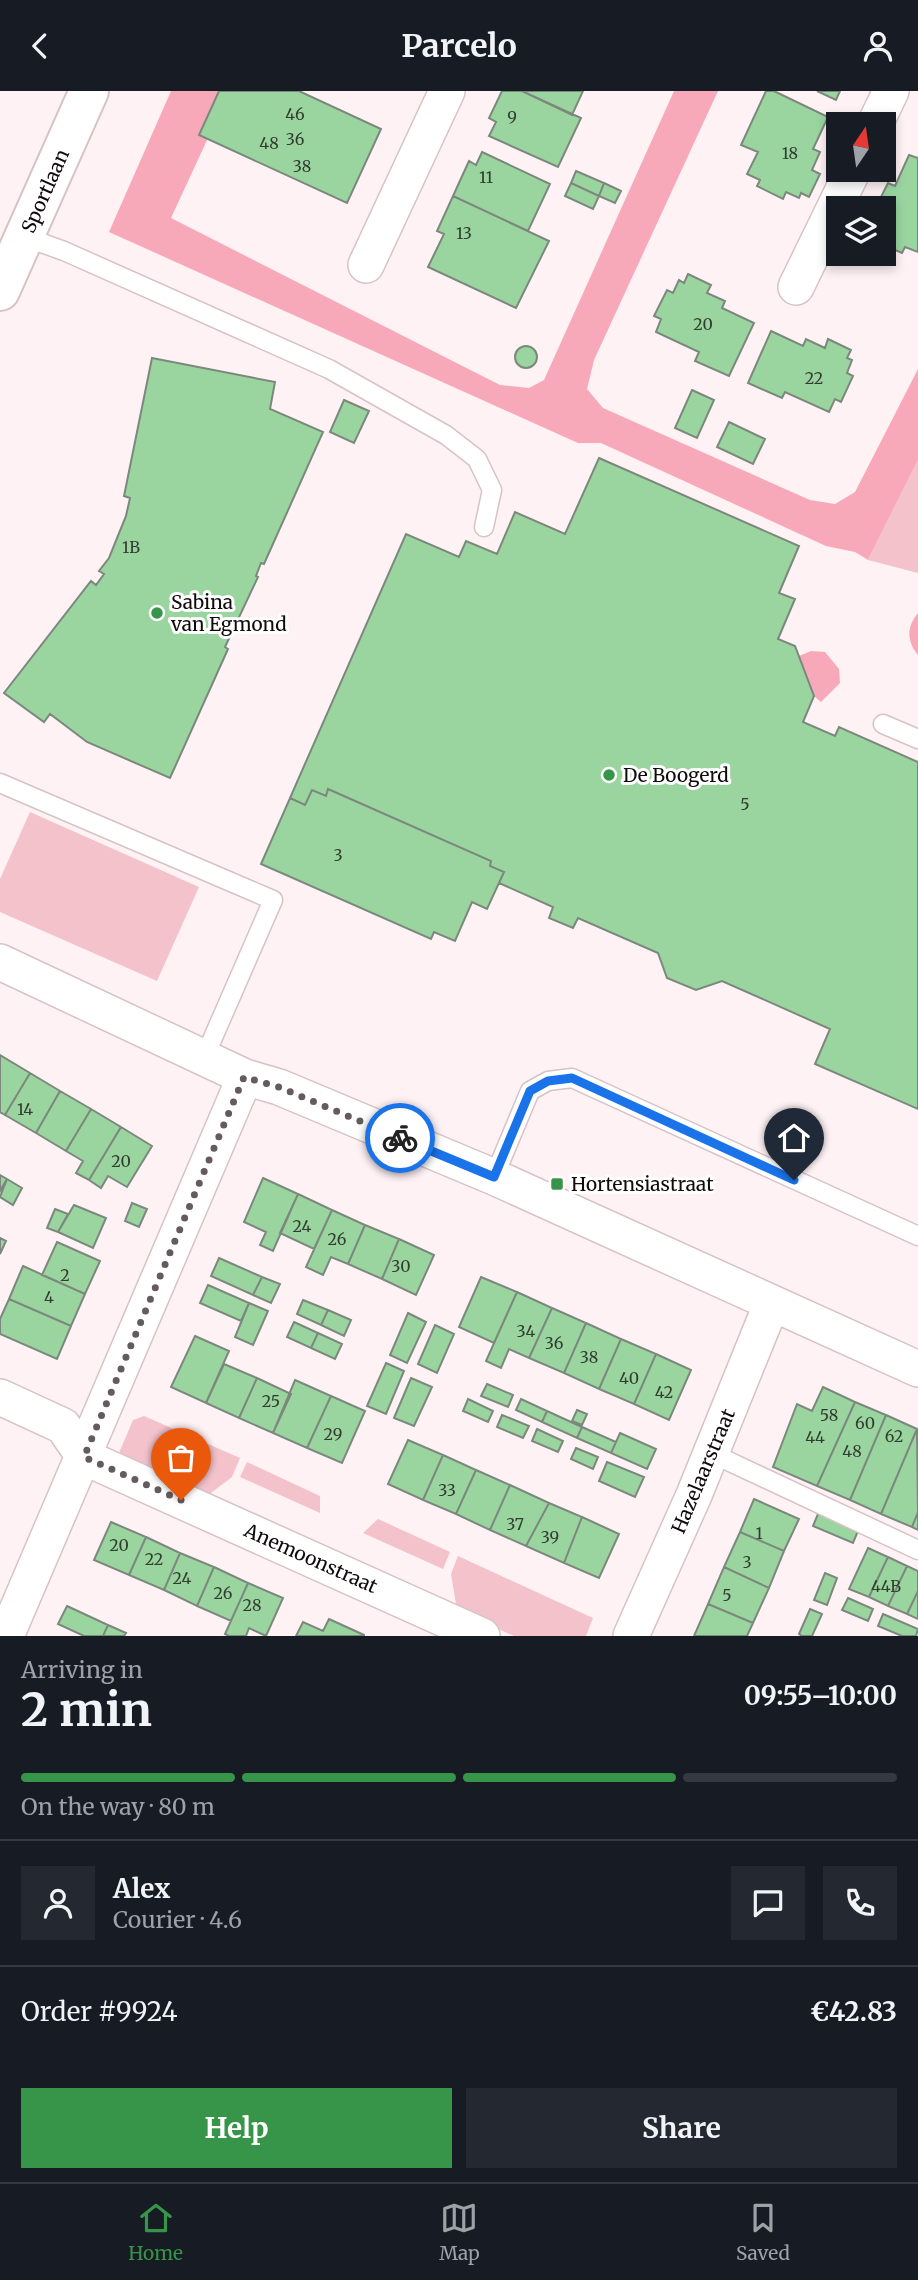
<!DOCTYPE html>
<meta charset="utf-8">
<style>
body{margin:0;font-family:Merriweather,serif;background:#242831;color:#f1f3f6;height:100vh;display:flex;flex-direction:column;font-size:26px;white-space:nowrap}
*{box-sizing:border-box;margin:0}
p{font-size:23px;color:#9ea1a6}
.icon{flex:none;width:38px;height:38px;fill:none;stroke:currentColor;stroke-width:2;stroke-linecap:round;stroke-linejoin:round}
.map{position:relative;height:1545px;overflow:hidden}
.drawer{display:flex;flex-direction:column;background:#171b24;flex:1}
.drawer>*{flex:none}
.needle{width:46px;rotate:13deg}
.buttons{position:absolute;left:826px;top:21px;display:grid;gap:14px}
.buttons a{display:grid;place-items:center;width:70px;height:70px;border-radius:0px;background:#171b24;box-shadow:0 4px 10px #0003;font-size:35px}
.pin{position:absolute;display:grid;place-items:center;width:60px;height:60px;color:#fff;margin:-72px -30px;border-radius:50% 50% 50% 0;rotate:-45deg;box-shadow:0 0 7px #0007}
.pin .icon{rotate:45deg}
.courier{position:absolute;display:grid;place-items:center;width:70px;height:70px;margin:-35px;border:5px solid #1a73e8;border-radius:50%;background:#fff;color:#222;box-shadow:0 2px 9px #0007}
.head em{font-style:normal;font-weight:700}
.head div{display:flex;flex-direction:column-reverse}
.head{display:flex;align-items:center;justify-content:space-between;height:119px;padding:0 21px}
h1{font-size:46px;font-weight:700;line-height:52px}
.bar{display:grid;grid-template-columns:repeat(4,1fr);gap:10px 7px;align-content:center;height:84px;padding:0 21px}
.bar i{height:9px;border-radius:5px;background:#363941}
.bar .active{background:#369548}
.bar p{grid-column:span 4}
.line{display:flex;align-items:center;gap:18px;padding:0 21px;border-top:2px solid #363941}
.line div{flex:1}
.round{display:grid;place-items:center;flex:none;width:74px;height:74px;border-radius:0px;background:#242831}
.button{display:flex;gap:14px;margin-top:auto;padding:14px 21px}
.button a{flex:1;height:80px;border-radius:0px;background:#369548;color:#fff;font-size:28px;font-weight:700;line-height:80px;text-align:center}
.button a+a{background:#242831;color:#f1f3f6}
header{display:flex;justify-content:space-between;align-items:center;height:91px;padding:0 21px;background:#171b24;font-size:32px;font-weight:700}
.tab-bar{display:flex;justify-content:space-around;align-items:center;height:98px;border-top:2px solid #363941;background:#171b24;font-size:19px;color:#9ea1a6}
.tab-bar a{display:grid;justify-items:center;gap:4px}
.tab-bar .active{color:#369548}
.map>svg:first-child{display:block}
</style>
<header><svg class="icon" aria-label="back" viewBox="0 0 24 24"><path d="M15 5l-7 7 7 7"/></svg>Parcelo<svg class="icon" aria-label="person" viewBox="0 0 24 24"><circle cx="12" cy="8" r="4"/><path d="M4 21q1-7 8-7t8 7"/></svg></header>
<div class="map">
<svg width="918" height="1545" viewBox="0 0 918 1545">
<rect width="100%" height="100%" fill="#fff2f4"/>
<path fill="#f3c2cb" d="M 918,369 L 918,482 L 868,469 Z
M 30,721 L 199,796 L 157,890 L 0,821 L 0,788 Z
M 144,1325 L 240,1367 L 232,1386 L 203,1408 L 116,1369 L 133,1329 Z
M 247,1371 L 320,1405 L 320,1422 L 240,1386 Z
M 378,1428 L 450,1461 L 443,1478 L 363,1442 Z
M 458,1465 L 593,1527 L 586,1545 L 514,1545 L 457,1519 L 451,1483 Z"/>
<path fill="#f8a9b9" d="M 171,0 L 219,0 L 208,47 L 171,127 L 500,294 L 529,297 L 544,289 L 674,0 L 718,0 L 594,269 L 587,298 L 603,317 L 810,409 L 835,413 L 855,401 L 918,278 L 918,369 L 868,469 L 855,461 L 826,455 L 601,352 L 578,352 L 109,141 Z
M 918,522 L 918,564 C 906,550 907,535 918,522 Z
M 811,560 L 825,561 L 839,578 L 840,592 L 821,611 L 814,605 L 799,565 Z"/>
<path fill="#9ad5a0" stroke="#7c887d" stroke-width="2" d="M 219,0 L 299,0 L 381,38 L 347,112 L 199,44 Z
M 502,0 L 522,0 L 581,27 L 558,76 L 489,45 L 496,31 L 489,27 Z
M 522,0 L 583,0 L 572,24 Z
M 766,0 L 774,0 L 828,26 L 813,58 L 820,61 L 812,79 L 820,83 L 809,106 L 801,102 L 799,107 L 786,101 L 783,108 L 757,95 L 760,89 L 747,83 L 758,61 L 741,54 Z
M 817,0 L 840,0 L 836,9 Z
M 482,61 L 550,93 L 528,140 L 453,105 L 469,70 L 476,74 Z
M 909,64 L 918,67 L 918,161 L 905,156 L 902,162 L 884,154 L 884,117 L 866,117 L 871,106 L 879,110 L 888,92 L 895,95 Z
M 576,80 L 604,92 L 599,105 L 571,92 Z
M 571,92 L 599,105 L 593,118 L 565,105 Z
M 604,92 L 621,100 L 615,112 L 599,105 Z
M 453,105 L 549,150 L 516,217 L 428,176 L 444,143 L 437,140 Z
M 688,183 L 711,194 L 707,202 L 725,210 L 722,217 L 754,232 L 729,285 L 695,270 L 699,261 L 656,241 L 661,228 L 654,225 L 667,199 L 673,202 L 679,189 L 684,192 Z
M 771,240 L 803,255 L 806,248 L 825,257 L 828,248 L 851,259 L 847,267 L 852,269 L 847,282 L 853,285 L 841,311 L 835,308 L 829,321 L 785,301 L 782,307 L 748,292 Z
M515 266a11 11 0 1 1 22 0a11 11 0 1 1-22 0Z
M 152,267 L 275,291 L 270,318 L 323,341 L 264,473 L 261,472 L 256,485 L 258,486 L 225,556 L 228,558 L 170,687 L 87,651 L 50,623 L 44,631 L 4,602 L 91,490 L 96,494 L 104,483 L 99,480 L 109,467 L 126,425 L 130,407 L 124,405 Z
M 692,299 L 714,309 L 697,347 L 675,337 Z
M 344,309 L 369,320 L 354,352 L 330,341 Z
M 729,331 L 765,348 L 753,373 L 717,356 Z
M 599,367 L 799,455 L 779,502 L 795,508 L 778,548 L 795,555 L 814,605 L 803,631 L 835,645 L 839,636 L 918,671 L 918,1018 L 815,973 L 830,938 L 722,890 L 696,899 L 667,887 L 658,862 L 578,827 L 573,837 L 549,827 L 553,816 L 499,792 L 504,781 L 490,775 L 491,770 L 328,698 L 326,705 L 312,699 L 305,714 L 290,707 L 406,443 L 459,466 L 466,450 L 497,463 L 515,421 L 565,443 Z
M 328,698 L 491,770 L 490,775 L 504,781 L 487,818 L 472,811 L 455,850 L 434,841 L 431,848 L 261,773 L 290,707 L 305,714 L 312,699 L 326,705 Z
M 0,964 L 30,982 L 5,1024 L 0,1021 Z
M 30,982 L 60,1000 L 36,1042 L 5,1024 Z
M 60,1000 L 91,1018 L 66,1060 L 36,1042 Z
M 91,1018 L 121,1036 L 89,1089 L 76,1082 L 83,1070 L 66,1060 Z
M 121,1036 L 152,1055 L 127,1096 L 108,1085 L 101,1097 L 89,1089 Z
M 0,1084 L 7,1088 L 0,1100 Z
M 263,1087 L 298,1103 L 273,1160 L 260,1154 L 266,1141 L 244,1131 Z
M 7,1088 L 22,1097 L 13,1114 L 0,1106 Z
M 298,1103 L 332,1119 L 314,1158 L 280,1142 Z
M 132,1112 L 147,1118 L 139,1136 L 125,1130 Z
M 74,1114 L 106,1127 L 93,1157 L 58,1141 Z
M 55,1118 L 68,1123 L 58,1141 L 47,1137 Z
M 332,1119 L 365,1134 L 348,1173 L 331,1166 L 323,1184 L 306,1176 Z
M 365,1134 L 399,1148 L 382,1188 L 348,1173 Z
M 0,1147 L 6,1150 L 0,1163 Z
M 399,1148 L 434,1164 L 416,1204 L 382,1188 Z
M 57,1151 L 100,1170 L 85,1203 L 42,1184 Z
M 219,1167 L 262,1186 L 253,1204 L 211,1185 Z
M 23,1175 L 85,1203 L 71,1235 L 9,1208 Z
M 262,1186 L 280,1193 L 271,1212 L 253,1204 Z
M 481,1186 L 517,1201 L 494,1252 L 459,1236 Z
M 208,1194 L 249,1212 L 241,1230 L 200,1212 Z
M 517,1201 L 552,1217 L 529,1267 L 509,1258 L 501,1277 L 486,1270 Z
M 9,1208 L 71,1235 L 57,1268 L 0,1243 L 0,1228 Z
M 303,1209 L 328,1219 L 321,1234 L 297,1223 Z
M 249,1212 L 268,1220 L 253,1254 L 235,1246 Z
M 552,1217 L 586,1232 L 564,1282 L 529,1267 Z
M 328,1219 L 351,1229 L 344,1245 L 321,1234 Z
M 408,1222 L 426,1231 L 407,1272 L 390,1264 Z
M 294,1231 L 318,1242 L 311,1257 L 287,1246 Z
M 586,1232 L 621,1248 L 599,1298 L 564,1282 Z
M 435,1234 L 454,1243 L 437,1282 L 418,1273 Z
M 318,1242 L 342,1253 L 335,1268 L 311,1257 Z
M 195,1245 L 229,1260 L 206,1312 L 171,1296 Z
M 621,1248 L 656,1263 L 634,1313 L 599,1298 Z
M 656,1263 L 691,1279 L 669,1329 L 634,1313 Z
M 386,1272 L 404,1280 L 386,1323 L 367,1315 Z
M 224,1273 L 257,1287 L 239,1327 L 206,1312 Z
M 257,1287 L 291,1303 L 273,1342 L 239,1327 Z
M 411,1287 L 432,1296 L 414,1335 L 394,1327 Z
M 295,1289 L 331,1305 L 307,1357 L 273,1342 Z
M 487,1293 L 513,1304 L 508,1316 L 481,1305 Z
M 823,1296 L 855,1311 L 817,1395 L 773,1376 L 797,1313 L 812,1320 Z
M 331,1305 L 365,1320 L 342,1372 L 307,1357 Z
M 468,1308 L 493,1320 L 488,1331 L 463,1320 Z
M 521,1308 L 547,1320 L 542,1331 L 516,1319 Z
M 855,1311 L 886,1324 L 850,1409 L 817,1395 Z
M 577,1319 L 587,1323 L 582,1334 L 572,1330 Z
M 547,1320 L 582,1336 L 577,1347 L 542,1331 Z
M 502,1324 L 529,1335 L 523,1347 L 497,1336 Z
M 886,1324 L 917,1338 L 881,1423 L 850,1409 Z
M 582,1336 L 616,1351 L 611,1362 L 577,1347 Z
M 537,1338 L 563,1350 L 558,1361 L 532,1350 Z
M 917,1338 L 918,1421 L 912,1436 L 881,1423 Z
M 620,1342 L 656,1358 L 647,1378 L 611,1362 Z
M 408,1349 L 443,1364 L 423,1409 L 388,1393 Z
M 576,1357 L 598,1366 L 593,1378 L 571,1368 Z
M 443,1364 L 476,1379 L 456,1423 L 423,1409 Z
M 607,1371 L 644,1386 L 635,1406 L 599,1390 Z
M 476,1379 L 510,1394 L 490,1439 L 456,1423 Z
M 510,1394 L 549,1412 L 526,1455 L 490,1439 Z
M 754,1408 L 799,1428 L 784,1460 L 740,1441 Z
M 549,1412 L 582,1426 L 564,1472 L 526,1455 Z
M 820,1418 L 860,1435 L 853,1452 L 813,1435 Z
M 918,1421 L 918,1439 L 912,1436 Z
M 582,1426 L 619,1443 L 599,1487 L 564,1472 Z
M 111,1431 L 146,1446 L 129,1484 L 94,1469 Z
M 740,1441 L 784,1460 L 769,1497 L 724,1476 Z
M 146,1446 L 180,1462 L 164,1499 L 129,1484 Z
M 868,1457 L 888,1466 L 869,1506 L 849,1498 Z
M 180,1462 L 214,1476 L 197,1515 L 164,1499 Z
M 888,1466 L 907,1475 L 888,1515 L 869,1506 Z
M 907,1475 L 918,1480 L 918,1500 L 907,1523 L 888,1515 Z
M 214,1476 L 248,1492 L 231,1530 L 197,1515 Z
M 724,1476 L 769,1497 L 753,1532 L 708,1513 Z
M 825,1482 L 837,1487 L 827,1514 L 814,1509 Z
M 248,1492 L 283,1507 L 266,1545 L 249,1537 L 246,1545 L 229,1545 L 225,1543 Z
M 918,1500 L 918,1528 L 907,1523 Z
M 848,1507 L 873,1518 L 868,1530 L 842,1519 Z
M 708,1513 L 753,1532 L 747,1545 L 694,1545 Z
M 67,1515 L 108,1534 L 103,1545 L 84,1545 L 58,1533 Z
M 810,1518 L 822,1523 L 812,1545 L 802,1545 L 799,1543 Z
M 883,1523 L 918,1538 L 916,1545 L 902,1545 L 878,1535 Z
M 329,1528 L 364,1544 L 364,1545 L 296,1545 L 303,1531 L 323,1540 Z
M 108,1534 L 126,1542 L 124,1545 L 103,1545 Z"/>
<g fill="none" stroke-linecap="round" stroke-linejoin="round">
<g stroke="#d7c3c6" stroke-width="21">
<path id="lane" d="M 25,146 L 64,160 L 329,278 L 446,344 L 477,368 L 492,399 L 484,436
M 883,633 L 918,648
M 0,692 L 273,809 L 205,965
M 494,1086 L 530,1000 L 548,990 L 572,987 L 918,1145
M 711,1362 L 918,1459"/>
</g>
<g stroke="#d7c3c6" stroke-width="38">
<path id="street" d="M 875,33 L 891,0
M 366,174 L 447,0
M 796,196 L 853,79
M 0,871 L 245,986 L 279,996 L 494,1086 L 918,1278
M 0,1306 L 63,1335 L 84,1366 L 482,1545
M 6,1545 L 245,986
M 631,1545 L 694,1404 L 771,1214"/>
</g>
<g stroke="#d7c3c6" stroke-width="42">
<path id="secondary" d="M 0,200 L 89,0"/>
</g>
<use href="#lane" stroke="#fff" stroke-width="18"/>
<use href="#street" stroke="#fff" stroke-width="35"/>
<use href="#secondary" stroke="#fff" stroke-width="38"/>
</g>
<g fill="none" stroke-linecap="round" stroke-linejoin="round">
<path stroke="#645b5d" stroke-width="7" stroke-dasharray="0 12.6" d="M 181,1409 L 84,1366 L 244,986 L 279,996 L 400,1047"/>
<path stroke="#1a73e8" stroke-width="9" d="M 400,1047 L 494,1086 L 530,1000 L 548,990 L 572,987 L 794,1089"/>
</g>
<g fill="#369548" stroke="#fff" stroke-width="2.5">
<circle cx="157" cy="522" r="7"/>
<circle cx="609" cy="684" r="7"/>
<rect x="550" y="1086" width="14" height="14" rx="3.5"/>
</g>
<g text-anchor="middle" stroke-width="6" stroke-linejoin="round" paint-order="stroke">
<g font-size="16" fill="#323d30">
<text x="295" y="29">46</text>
<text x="512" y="32">9</text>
<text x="295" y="54">36</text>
<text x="269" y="58">48</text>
<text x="790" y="68">18</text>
<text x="302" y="81">38</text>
<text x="486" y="92">11</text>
<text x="464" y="148">13</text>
<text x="703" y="239">20</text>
<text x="814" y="293">22</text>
<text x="131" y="462">1B</text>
<text x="745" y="719">5</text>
<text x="338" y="770">3</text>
<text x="25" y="1024">14</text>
<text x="121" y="1076">20</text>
<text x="302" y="1141">24</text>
<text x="337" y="1154">26</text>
<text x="401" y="1181">30</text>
<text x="65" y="1190">2</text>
<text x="49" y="1212">4</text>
<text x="526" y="1246">34</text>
<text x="554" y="1258">36</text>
<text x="589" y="1272">38</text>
<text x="629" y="1293">40</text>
<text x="664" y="1307">42</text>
<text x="271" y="1316">25</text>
<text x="829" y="1330">58</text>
<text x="865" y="1338">60</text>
<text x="333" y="1349">29</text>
<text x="894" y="1351">62</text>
<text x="815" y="1352">44</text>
<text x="852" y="1366">48</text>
<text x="447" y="1405">33</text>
<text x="515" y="1439">37</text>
<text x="759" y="1448">1</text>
<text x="550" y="1452">39</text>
<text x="119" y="1460">20</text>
<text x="154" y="1474">22</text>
<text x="747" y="1477">3</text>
<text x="182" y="1493">24</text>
<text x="886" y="1501">44B</text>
<text x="223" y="1508">26</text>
<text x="727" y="1510">5</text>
<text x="252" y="1520">28</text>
</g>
<g font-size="19" fill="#100a0b" stroke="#fff">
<text transform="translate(45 100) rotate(-66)" y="7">Sportlaan</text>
<text transform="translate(703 1380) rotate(-67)" y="7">Hazelaarstraat</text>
<text transform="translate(311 1467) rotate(24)" y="7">Anemoonstraat</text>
</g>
<g font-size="19" fill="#100a0b" stroke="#fff" text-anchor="start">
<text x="171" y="518">Sabina<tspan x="171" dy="22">van Egmond</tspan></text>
<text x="623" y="691">De Boogerd</text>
<text x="571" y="1100">Hortensiastraat</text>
</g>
</g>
</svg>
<div class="buttons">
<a><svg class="needle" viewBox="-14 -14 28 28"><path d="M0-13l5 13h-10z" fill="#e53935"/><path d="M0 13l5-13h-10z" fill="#9ea1a6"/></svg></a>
<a><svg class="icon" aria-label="layers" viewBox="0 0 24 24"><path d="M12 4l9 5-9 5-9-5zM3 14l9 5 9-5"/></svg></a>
</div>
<div class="pin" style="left:181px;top:1409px;background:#ea580c"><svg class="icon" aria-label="bag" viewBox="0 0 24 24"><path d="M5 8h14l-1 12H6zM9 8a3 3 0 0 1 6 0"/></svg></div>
<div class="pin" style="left:794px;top:1089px;background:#1f2937"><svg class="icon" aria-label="home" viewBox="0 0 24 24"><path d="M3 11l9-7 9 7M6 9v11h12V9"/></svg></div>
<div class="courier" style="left:400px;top:1047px"><svg class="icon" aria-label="bike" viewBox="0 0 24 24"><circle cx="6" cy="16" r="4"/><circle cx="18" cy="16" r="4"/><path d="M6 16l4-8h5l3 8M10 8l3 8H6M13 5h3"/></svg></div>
</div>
<section class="drawer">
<div class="head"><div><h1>2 min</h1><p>Arriving in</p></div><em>09:55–10:00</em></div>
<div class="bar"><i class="active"></i><i class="active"></i><i class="active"></i><i></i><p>On the way · 80 m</p></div>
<div class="line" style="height:126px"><a class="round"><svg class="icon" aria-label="person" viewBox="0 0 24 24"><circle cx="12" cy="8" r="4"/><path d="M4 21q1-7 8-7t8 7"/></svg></a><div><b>Alex</b><p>Courier · 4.6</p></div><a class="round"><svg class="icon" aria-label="chat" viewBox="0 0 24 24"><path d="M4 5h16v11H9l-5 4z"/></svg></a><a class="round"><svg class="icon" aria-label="phone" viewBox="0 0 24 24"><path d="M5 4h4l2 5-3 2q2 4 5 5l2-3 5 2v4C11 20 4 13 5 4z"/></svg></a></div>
<div class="line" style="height:91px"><div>Order #9924</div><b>€42.83</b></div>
<div class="button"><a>Help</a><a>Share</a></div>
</section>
<nav class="tab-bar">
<a class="active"><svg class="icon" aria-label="home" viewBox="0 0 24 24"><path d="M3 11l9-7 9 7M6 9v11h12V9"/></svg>Home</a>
<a><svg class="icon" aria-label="map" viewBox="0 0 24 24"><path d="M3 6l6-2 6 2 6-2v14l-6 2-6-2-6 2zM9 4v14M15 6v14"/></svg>Map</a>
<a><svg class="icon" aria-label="saved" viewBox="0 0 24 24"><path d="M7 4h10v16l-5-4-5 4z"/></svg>Saved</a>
</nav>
